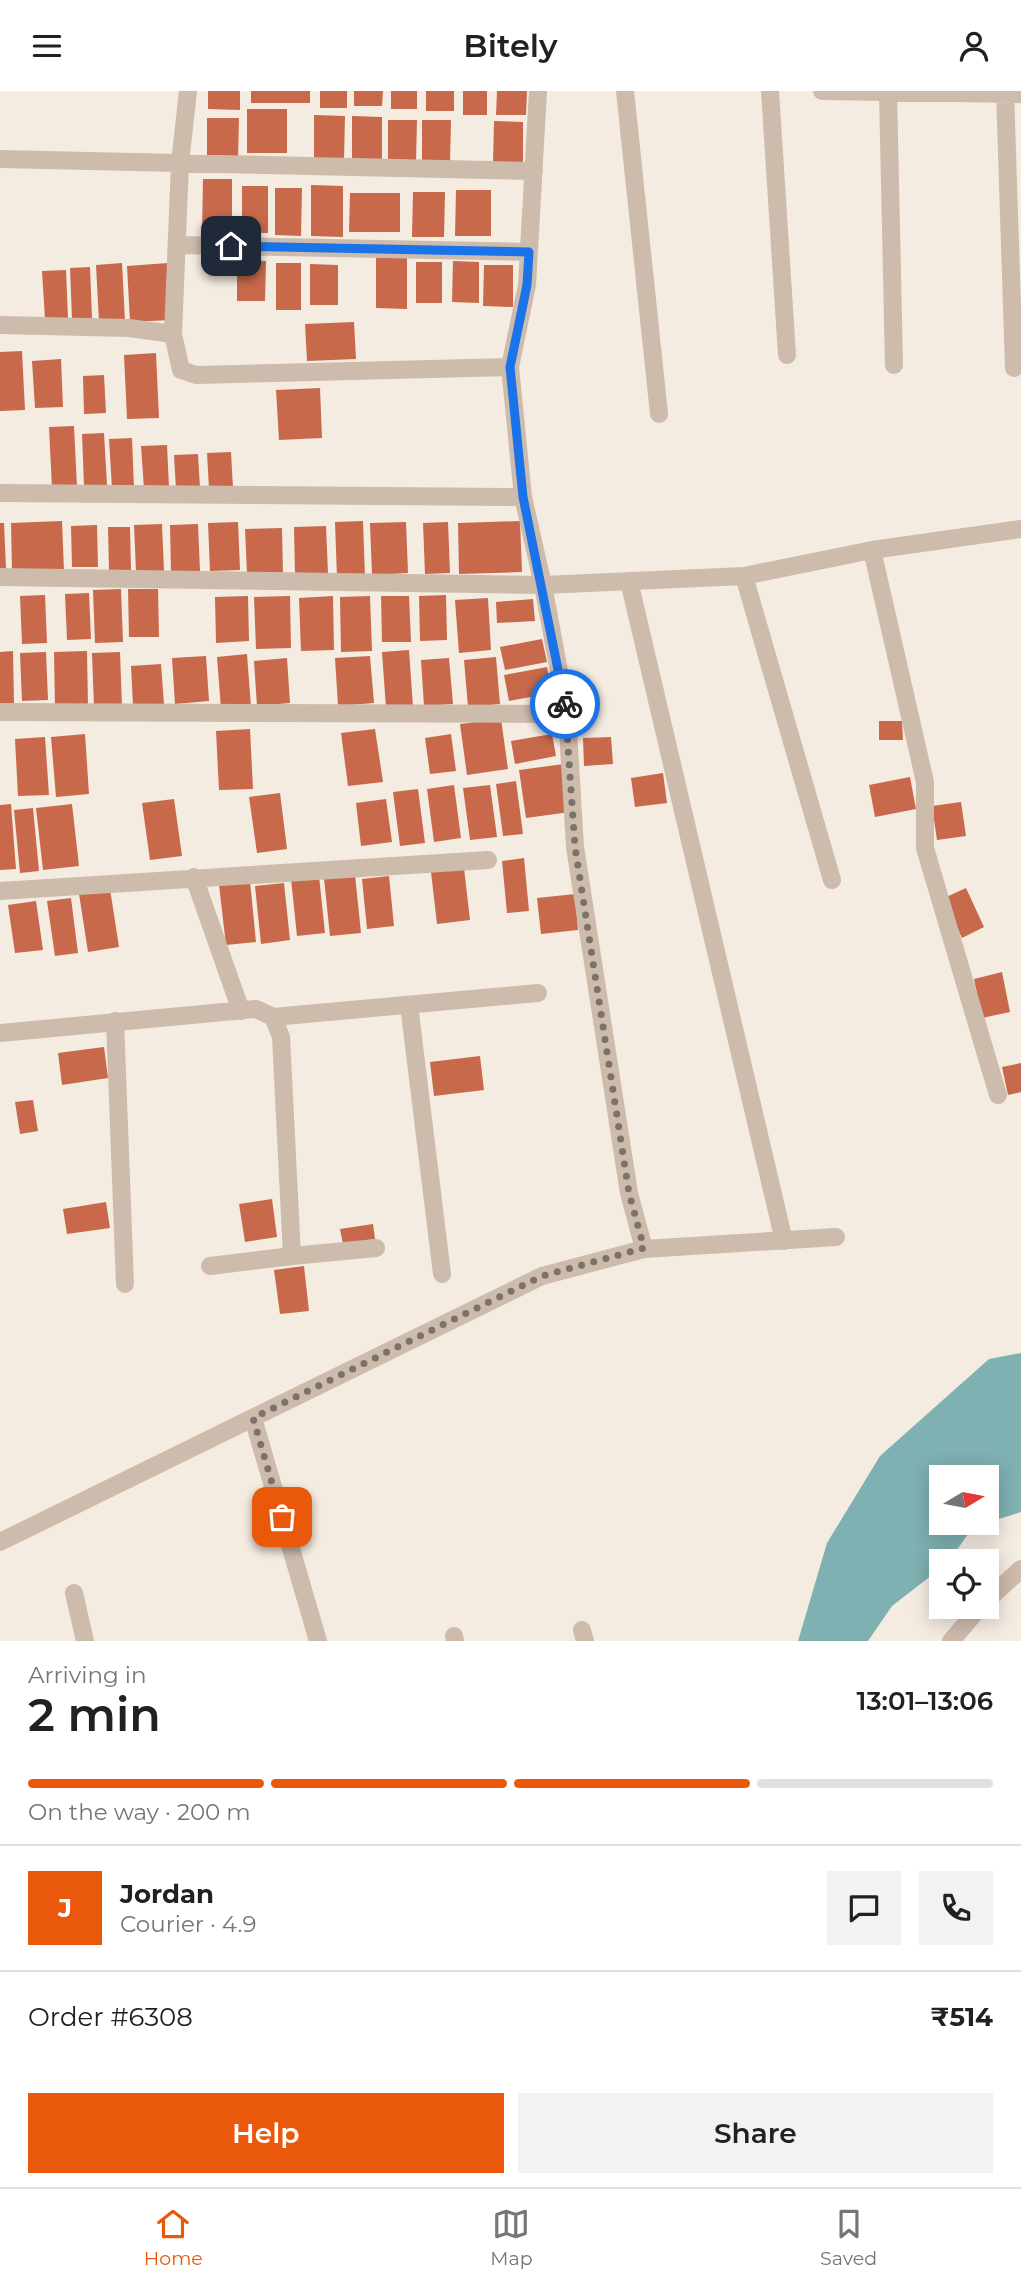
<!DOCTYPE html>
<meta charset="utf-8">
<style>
body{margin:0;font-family:Montserrat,sans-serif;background:#f2f2f2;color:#202124;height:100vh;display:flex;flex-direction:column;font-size:26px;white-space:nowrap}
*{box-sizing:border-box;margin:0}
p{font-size:23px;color:#757577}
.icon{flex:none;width:38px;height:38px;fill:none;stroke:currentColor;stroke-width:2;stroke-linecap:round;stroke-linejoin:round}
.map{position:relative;height:1550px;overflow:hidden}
.side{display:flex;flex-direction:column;background:#fff;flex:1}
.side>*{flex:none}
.needle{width:46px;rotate:80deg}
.fabs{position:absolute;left:929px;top:1374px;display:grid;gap:14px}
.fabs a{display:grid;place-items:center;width:70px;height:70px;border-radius:0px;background:#fff;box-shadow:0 4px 18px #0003;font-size:35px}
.pin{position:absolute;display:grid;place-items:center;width:60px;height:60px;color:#fff;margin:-30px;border-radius:14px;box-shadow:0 4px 10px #0006}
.courier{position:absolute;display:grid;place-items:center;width:70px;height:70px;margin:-35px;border:5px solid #1a73e8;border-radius:50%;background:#fff;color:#222;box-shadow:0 2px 9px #0007}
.summary em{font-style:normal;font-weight:600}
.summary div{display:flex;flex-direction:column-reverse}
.summary{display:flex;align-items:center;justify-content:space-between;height:119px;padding:0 28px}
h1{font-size:46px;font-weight:600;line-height:52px}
.bar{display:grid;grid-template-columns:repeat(4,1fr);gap:10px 7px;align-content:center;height:84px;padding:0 28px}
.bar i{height:9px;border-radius:5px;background:#e0e0e0}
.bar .active{background:#ea580c}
.bar p{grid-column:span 4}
.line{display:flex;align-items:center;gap:18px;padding:0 28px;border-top:2px solid #e0e0e0}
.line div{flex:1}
.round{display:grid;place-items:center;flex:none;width:74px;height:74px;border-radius:0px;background:#f2f2f2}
.primary-button{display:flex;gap:14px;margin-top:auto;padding:14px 28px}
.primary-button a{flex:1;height:80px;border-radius:0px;background:#ea580c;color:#fff;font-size:28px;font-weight:600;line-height:80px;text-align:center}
.primary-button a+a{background:#f2f2f2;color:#202124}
header{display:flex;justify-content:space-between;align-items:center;height:91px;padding:0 28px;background:#fff;font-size:32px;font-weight:600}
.tabs{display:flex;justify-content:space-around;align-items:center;height:98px;border-top:2px solid #e0e0e0;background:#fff;font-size:19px;color:#757577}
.tabs a{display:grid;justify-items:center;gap:4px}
.tabs .active{color:#ea580c}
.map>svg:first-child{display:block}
</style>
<header><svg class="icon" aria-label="menu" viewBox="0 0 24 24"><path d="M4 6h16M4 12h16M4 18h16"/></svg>Bitely<svg class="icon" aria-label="person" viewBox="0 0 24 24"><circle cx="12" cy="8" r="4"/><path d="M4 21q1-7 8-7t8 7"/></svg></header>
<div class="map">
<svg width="1021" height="1550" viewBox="0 0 1021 1550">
<rect width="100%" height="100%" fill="#f4ebe1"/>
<path fill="#7fb0b2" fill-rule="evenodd" d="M 1021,1262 L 1021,1421 L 973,1436 L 949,1470 L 942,1470 L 941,1477 L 892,1515 L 868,1550 L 798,1550 L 827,1452 L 880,1365 L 989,1268 ZM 942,1386 L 987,1386 L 987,1432 L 942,1432 Z"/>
<path fill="#c8694b" d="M 208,0 L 240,0 L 240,19 L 208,18 Z
M 251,0 L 310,0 L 310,12 L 251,12 Z
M 320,0 L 347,0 L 347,17 L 320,17 Z
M 354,0 L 383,0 L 382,15 L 354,15 Z
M 391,0 L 417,0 L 417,18 L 391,18 Z
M 426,0 L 454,0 L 454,20 L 426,20 Z
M 463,0 L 487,0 L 487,24 L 463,24 Z
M 497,0 L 527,0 L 526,24 L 496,24 Z
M 247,18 L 287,18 L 287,62 L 247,62 Z
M 314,24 L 345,25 L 344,69 L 314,69 Z
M 352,25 L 382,26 L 382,68 L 352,68 Z
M 207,27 L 239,27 L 238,69 L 207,68 Z
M 388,29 L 417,29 L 416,70 L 388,70 Z
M 422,29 L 451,29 L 450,72 L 422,72 Z
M 494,30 L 523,31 L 523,73 L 493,72 Z
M 203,88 L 232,88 L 232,140 L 202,140 Z
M 311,94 L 343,95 L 343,146 L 311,145 Z
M 242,95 L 268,95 L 268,142 L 242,141 Z
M 275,97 L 302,97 L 301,145 L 275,144 Z
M 456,99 L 491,99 L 491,145 L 455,145 Z
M 413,101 L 445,101 L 444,146 L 412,146 Z
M 350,102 L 400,102 L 400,141 L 349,141 Z
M 376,164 L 407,164 L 407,218 L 376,217 Z
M 237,169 L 266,170 L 265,210 L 237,210 Z
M 453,170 L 479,171 L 479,212 L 452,211 Z
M 416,171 L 442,171 L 442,212 L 416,212 Z
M 122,172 L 125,230 L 99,231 L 96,174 Z
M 168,172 L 171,229 L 130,231 L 127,175 Z
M 276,172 L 301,172 L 301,219 L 276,219 Z
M 310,173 L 338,174 L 338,214 L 310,214 Z
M 484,174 L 513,174 L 513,216 L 483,215 Z
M 90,176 L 92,227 L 72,228 L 70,177 Z
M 66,179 L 68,227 L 45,228 L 42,180 Z
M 354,231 L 356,268 L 307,270 L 305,233 Z
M 22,260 L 25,319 L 0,320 L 0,261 Z
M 156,262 L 159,327 L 127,328 L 124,264 Z
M 61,268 L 63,316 L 35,317 L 32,270 Z
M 104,284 L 106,322 L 84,323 L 83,285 Z
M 320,297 L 322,347 L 279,349 L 276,299 Z
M 74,335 L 77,396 L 52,397 L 49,336 Z
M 104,342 L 107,394 L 84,395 L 82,343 Z
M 132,347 L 134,397 L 112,398 L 109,348 Z
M 167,354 L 169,396 L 144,398 L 141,355 Z
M 231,361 L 233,397 L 209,398 L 207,362 Z
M 198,363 L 200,397 L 176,399 L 174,364 Z
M 62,430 L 64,480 L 12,482 L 11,432 Z
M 363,430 L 365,486 L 337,487 L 335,431 Z
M 520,430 L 522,481 L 459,483 L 458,432 Z
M 238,431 L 240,479 L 210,480 L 208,432 Z
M 406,431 L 408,482 L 372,484 L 370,432 Z
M 448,431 L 450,482 L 425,483 L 423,432 Z
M 0,432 L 4,432 L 6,478 L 0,478 Z
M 162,433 L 164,480 L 136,481 L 134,434 Z
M 198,433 L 200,480 L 171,481 L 170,434 Z
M 97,434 L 98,476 L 72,476 L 71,435 Z
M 326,435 L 328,482 L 295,483 L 294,436 Z
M 108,436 L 130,436 L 131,479 L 109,480 Z
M 282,437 L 283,482 L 247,483 L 245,438 Z
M 121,498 L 123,551 L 95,552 L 93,499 Z
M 128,498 L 158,498 L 159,546 L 129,546 Z
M 89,502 L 91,548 L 67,549 L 65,503 Z
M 45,504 L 47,552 L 22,553 L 20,505 Z
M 446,504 L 447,549 L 420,550 L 419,505 Z
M 248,505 L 249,550 L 216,552 L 215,506 Z
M 290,505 L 291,557 L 256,558 L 254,506 Z
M 333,505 L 334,559 L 301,560 L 299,507 Z
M 370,505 L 372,560 L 341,561 L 340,506 Z
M 381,505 L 409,505 L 411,551 L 382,551 Z
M 488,507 L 491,559 L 459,562 L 455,509 Z
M 533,508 L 535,530 L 497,532 L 496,511 Z
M 542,548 L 547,571 L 505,579 L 500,556 Z
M 409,559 L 413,616 L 386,617 L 382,561 Z
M 13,560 L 14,613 L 0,613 L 0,561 Z
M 87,560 L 88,616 L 55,617 L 54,561 Z
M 46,561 L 48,609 L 22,610 L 20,562 Z
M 120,561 L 122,616 L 94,617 L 92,562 Z
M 247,563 L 251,616 L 221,618 L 217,566 Z
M 206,565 L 209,610 L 175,613 L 172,567 Z
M 370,565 L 374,612 L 338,615 L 335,567 Z
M 496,566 L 500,613 L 468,616 L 464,569 Z
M 287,567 L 290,612 L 257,615 L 254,570 Z
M 449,567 L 453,613 L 424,615 L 421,569 Z
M 161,573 L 164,613 L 133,615 L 131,575 Z
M 547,576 L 552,602 L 509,610 L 504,584 Z
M 501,628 L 508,678 L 467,684 L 460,633 Z
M 879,630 L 902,630 L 903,649 L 879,649 Z
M 250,638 L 253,698 L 219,699 L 216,640 Z
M 375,638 L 383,691 L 348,695 L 341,642 Z
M 85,643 L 89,703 L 56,706 L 51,646 Z
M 451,643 L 456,680 L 430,683 L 425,647 Z
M 552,643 L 556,665 L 515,673 L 511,650 Z
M 45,646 L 49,704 L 18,705 L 15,648 Z
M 611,646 L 613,673 L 584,675 L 583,647 Z
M 564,673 L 570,721 L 526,727 L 519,679 Z
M 663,682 L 667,712 L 635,716 L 631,687 Z
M 910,686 L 916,718 L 875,726 L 869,694 Z
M 516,690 L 523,743 L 503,745 L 496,693 Z
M 454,694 L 461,747 L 434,751 L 427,698 Z
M 490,694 L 497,746 L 470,749 L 463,697 Z
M 418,698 L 425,752 L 400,755 L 393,701 Z
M 280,702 L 287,758 L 257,762 L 249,706 Z
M 174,708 L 182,765 L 150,769 L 142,712 Z
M 386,708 L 392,751 L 361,755 L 356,712 Z
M 961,711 L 966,745 L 937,749 L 932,715 Z
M 11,713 L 16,778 L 0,779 L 0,714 Z
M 72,713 L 79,775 L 43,779 L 36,717 Z
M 33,717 L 39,780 L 20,782 L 14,719 Z
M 524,767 L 529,820 L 507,822 L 502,770 Z
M 464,777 L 470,829 L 437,833 L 431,781 Z
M 355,784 L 361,842 L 330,845 L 324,787 Z
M 319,785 L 325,842 L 297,845 L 291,788 Z
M 389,785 L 394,835 L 367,838 L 362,788 Z
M 250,790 L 256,851 L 226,854 L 219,794 Z
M 284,792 L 290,849 L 261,853 L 255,795 Z
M 966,797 L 984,836 L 962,847 L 944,807 Z
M 110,798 L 119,856 L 88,861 L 79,803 Z
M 575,803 L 578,839 L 541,843 L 537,807 Z
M 71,807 L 78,862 L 55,865 L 47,810 Z
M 36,810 L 43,859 L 15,862 L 8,814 Z
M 1002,881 L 1010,921 L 982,927 L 974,888 Z
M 104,956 L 108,987 L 62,994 L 58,962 Z
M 480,965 L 484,999 L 434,1005 L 430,971 Z
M 1021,972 L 1021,1001 L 1008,1004 L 1002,976 Z
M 33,1009 L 38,1040 L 20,1043 L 15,1011 Z
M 272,1108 L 277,1146 L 245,1151 L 239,1113 Z
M 106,1111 L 110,1137 L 67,1143 L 63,1118 Z
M 373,1133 L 375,1148 L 343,1153 L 340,1138 Z
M 304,1175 L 309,1220 L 280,1223 L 274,1179 Z"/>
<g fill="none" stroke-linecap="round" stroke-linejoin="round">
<path stroke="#cdbbac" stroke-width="18" d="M 538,0 L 527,194 L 510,276 L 523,406 L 543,494 L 744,485 L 872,459 L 1021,438
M 625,0 L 659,323
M 770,0 L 787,264
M 822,0 L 1021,3
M 888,0 L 894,274
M 1005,0 L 1014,277
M 0,68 L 534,80
M 177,154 L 529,161
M 0,234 L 129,237 L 173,243 L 181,279 L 196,284 L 510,276
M 173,243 L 180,72 L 188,0
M 0,402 L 523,406
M 872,459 L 925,691 L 925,757 L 998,1004
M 744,485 L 832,789
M 0,486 L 543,494 L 567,623 L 0,621
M 629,490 L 784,1150
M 567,623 L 575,756 L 629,1102 L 644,1158
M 194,786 L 241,920
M 0,800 L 488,769
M 409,914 L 442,1183
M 273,926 L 538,902
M 115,930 L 125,1193
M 0,942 L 256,918 L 273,926 L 281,946 L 292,1165 L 376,1157
M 210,1175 L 292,1165
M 253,1327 L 318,1550
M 0,1451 L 542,1185 L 644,1158 L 836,1146
M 74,1502 L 85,1550
M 987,1509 L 1021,1478
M 582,1539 L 585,1550
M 454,1545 L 455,1550
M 951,1550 L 980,1516"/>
</g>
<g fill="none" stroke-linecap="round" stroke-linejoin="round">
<path stroke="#7c716b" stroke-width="7" stroke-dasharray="0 12.6" d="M 282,1426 L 253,1327 L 542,1185 L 644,1157 L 629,1102 L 575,756 L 565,613"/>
<path stroke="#1a73e8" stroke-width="9" d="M 231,155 L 529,161 L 527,194 L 510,276 L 523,406 L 565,613"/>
</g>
</svg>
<div class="fabs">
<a><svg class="needle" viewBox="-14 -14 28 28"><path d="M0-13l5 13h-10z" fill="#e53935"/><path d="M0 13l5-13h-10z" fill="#757577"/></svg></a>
<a><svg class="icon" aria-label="locate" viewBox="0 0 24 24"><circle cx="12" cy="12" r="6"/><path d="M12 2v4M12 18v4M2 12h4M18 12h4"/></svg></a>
</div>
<div class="pin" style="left:282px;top:1426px;background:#ea580c"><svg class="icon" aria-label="bag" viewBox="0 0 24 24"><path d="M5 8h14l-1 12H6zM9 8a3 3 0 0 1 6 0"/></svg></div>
<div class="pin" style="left:231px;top:155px;background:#1f2937"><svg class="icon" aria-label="home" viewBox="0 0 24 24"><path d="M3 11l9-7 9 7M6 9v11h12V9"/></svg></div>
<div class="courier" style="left:565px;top:613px"><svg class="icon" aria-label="bike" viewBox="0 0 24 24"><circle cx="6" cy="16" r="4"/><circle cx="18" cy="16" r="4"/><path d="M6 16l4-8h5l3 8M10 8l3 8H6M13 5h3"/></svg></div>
</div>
<section class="side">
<div class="summary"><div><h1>2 min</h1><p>Arriving in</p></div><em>13:01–13:06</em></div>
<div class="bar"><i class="active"></i><i class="active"></i><i class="active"></i><i></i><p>On the way · 200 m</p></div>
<div class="line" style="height:126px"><b class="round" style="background:#ea580c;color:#fff">J</b><div><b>Jordan</b><p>Courier · 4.9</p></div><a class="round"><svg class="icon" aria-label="chat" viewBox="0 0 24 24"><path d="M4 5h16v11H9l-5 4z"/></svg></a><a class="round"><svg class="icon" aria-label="phone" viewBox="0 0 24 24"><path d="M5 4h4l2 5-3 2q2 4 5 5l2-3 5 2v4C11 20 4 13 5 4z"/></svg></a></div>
<div class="line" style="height:91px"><div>Order #6308</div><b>₹514</b></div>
<div class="primary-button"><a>Help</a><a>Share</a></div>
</section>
<nav class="tabs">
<a class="active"><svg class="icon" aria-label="home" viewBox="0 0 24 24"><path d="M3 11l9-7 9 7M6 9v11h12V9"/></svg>Home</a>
<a><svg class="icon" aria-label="map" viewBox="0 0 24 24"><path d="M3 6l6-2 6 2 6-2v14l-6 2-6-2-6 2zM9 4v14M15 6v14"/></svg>Map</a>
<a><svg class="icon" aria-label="saved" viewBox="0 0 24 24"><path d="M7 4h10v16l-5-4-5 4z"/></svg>Saved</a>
</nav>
